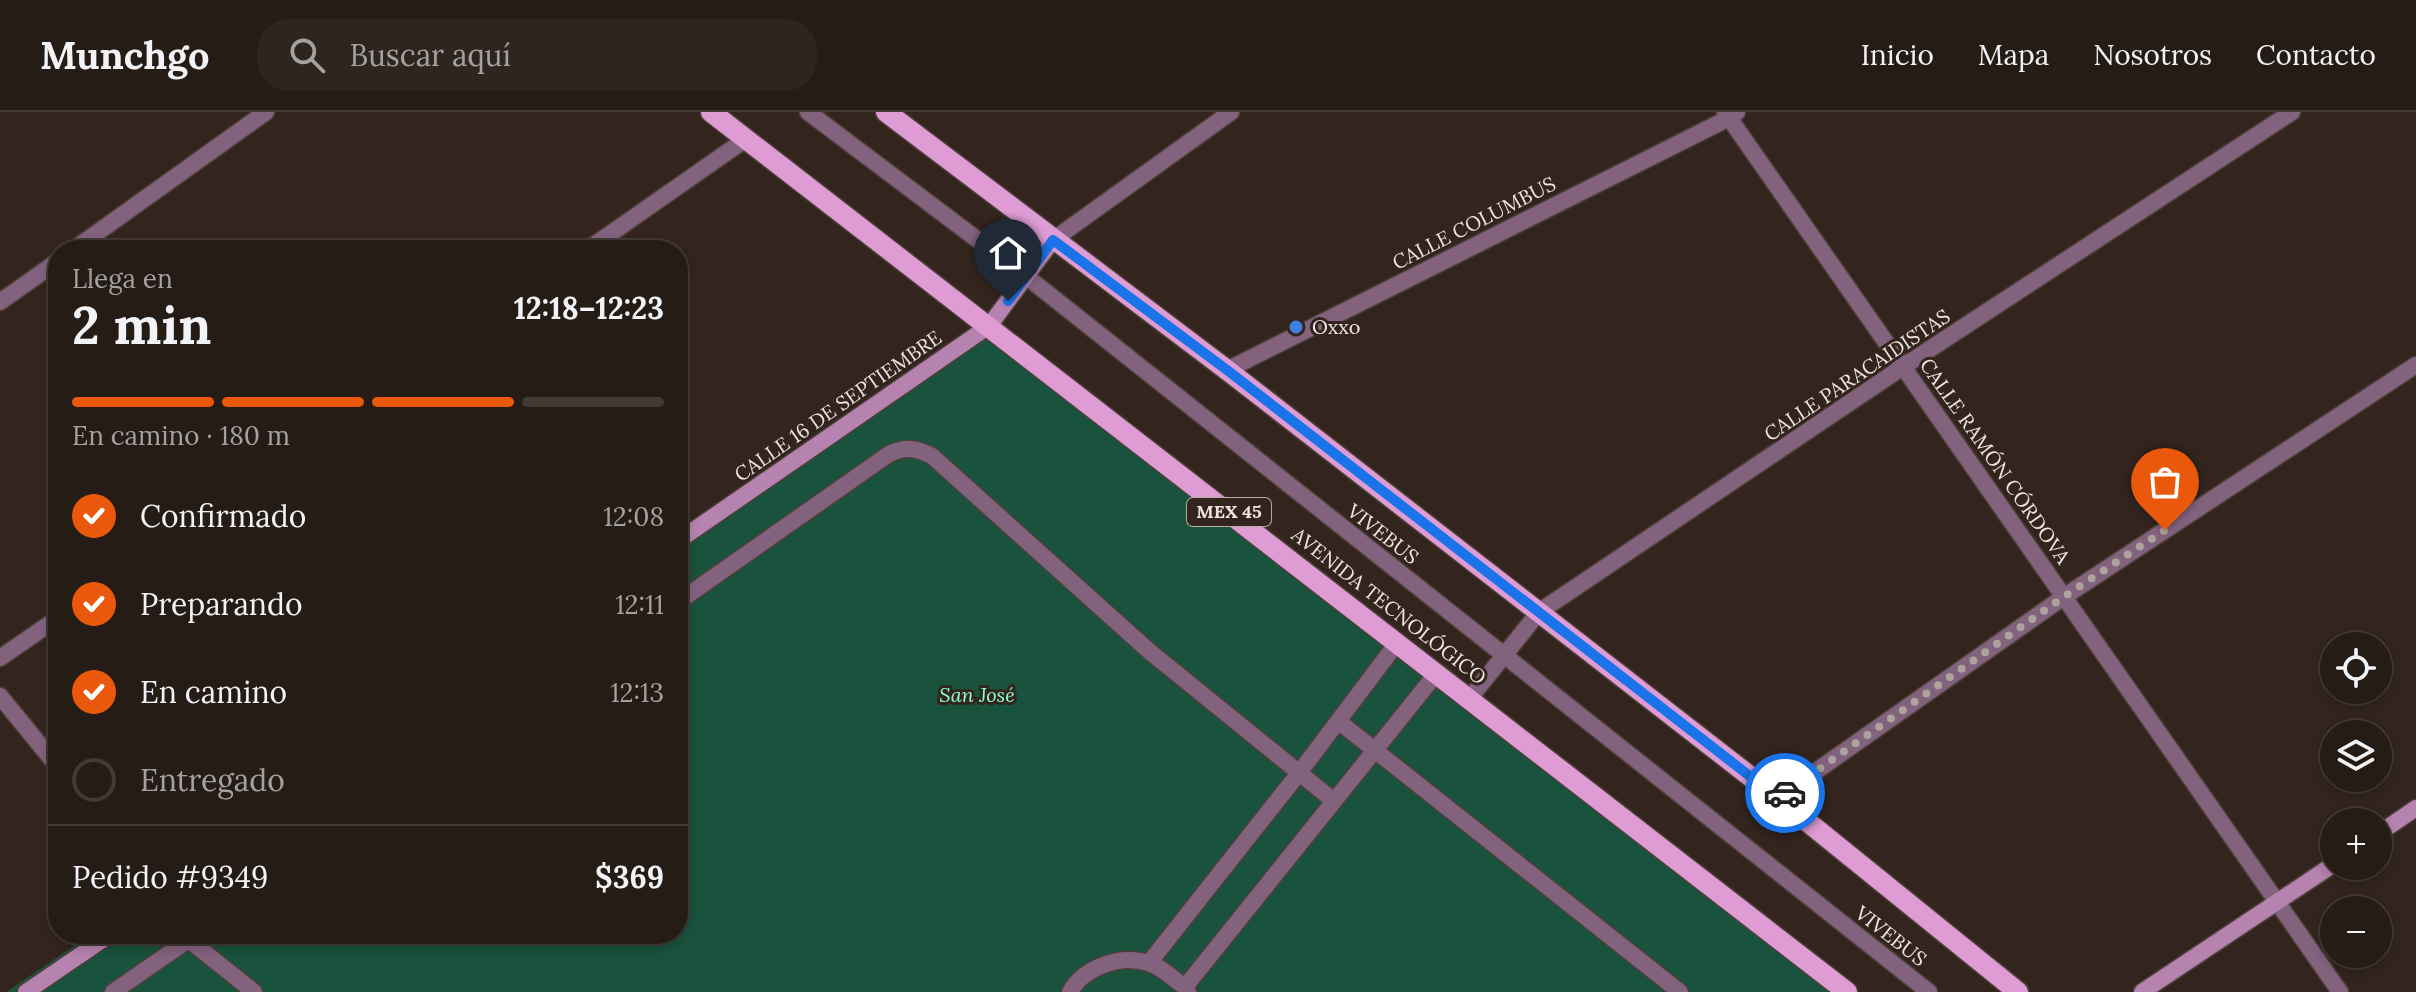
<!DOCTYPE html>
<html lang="es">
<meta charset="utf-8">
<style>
body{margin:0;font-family:Lora,serif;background:#2e251f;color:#f1f3f6;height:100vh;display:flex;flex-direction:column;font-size:30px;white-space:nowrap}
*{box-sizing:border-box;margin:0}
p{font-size:26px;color:#a4a1a1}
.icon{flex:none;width:44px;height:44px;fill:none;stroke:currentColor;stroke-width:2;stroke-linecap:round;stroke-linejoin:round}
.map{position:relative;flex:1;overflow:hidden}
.sheet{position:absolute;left:48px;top:128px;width:640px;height:704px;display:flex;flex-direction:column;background:#261c16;border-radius:32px;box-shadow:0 4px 12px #0003,0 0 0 2px #423a35}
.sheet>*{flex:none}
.tools{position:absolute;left:2320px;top:520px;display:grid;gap:16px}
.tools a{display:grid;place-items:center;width:72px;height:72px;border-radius:50%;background:#261c16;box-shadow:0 4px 12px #0003,0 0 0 2px #423a35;font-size:40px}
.pin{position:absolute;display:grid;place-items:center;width:68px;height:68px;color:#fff;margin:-82px -34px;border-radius:50% 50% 50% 0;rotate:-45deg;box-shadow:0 0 8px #0007}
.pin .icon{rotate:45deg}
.courier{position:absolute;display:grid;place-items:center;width:80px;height:80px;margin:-40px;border:6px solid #1a73e8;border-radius:50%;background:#fff;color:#222;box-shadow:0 2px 10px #0007}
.headline em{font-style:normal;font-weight:700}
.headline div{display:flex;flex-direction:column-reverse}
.headline{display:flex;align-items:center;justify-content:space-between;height:136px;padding:0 24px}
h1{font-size:52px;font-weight:700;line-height:60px}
.bar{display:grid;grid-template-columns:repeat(4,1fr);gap:12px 8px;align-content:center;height:96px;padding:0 24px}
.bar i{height:10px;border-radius:6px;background:#423a35}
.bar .on{background:#ea580c}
.bar p{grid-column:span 4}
.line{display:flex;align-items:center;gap:20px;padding:0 24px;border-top:2px solid #423a35}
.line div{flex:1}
ol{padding:0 24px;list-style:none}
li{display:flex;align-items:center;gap:24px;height:88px}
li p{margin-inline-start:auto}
li .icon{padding:8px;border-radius:50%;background:#ea580c;color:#fff;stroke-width:4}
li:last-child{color:#a4a1a1}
li i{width:44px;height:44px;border:4px solid #423a35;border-radius:50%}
header{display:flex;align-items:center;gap:48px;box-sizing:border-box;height:112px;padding:0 40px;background:#261c16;border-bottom:2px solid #423a35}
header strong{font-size:38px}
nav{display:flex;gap:44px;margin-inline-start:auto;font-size:28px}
.search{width:560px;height:72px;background:#2e251f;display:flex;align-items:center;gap:20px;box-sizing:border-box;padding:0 28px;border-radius:32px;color:#a4a1a1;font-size:30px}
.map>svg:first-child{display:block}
</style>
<header>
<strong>Munchgo</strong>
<div class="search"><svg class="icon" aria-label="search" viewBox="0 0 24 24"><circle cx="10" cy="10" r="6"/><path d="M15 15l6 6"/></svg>Buscar aquí</div>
<nav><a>Inicio</a><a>Mapa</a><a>Nosotros</a><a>Contacto</a></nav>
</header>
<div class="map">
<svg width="2416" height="880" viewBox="0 0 2416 880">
<rect width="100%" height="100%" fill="#33251e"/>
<path fill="#19523d" d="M 989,214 L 1847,880 L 6,880 L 92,822 L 678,822 L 678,424 Z"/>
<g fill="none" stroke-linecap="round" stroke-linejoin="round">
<g stroke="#4d4039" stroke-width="19">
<path id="service" d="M 808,0 L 1027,165 L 1929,880
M 678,490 L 889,342 C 905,334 916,336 932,344 L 1149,539 L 1334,689
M 1338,609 L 1680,880
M 189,828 L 254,880
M 1149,851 L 1299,661 L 1397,531
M 1185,875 L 1436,562
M 113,880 L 197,822
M 1070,880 C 1084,855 1121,842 1148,851 C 1161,854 1174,868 1185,875 L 1188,880"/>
</g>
<g stroke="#4d4039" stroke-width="19">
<path id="minor" d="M 1725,0 L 2340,880
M 73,138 L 266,0
M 587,138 L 746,27
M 0,190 L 58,149
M 1227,258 L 1729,6
M 0,546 L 58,506
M 0,584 L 58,655
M 1469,587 L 1539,500 L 1904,254 L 2292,0
M 1778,686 L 2065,484 L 2416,253"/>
</g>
<g stroke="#4d4039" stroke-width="19">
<path id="tertiary" d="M 1729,6 L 1737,0
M 1053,128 L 1231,0"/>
</g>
<g stroke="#4d4039" stroke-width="19">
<path id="secondary" d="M 678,429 L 989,214 L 1053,128
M 2378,722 L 2416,696
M 26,880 L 111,822
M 2142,880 L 2334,752"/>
</g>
<g stroke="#4d4039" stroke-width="23">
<path id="primary" d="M 711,0 L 1847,880
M 886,0 L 1227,258 L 1778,686 L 2018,880"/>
</g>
<use href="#service" stroke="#83627e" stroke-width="16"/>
<use href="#minor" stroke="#83627e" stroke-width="16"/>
<use href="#tertiary" stroke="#83627e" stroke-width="16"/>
<use href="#secondary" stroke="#b682af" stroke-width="16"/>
<use href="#primary" stroke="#de9bd4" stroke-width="20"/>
</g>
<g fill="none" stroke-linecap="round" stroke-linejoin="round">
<path stroke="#ada29c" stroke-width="8" stroke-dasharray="0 14.4" d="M 1785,681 L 2065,484 L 2165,418"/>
<path stroke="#1a73e8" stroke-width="10" d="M 1008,189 L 1053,128 L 1227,258 L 1778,686 L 1785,681"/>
</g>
<circle fill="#3f7fe0" stroke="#33251e" stroke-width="3" cx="1296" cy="215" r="8"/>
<g text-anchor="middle" stroke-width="6" stroke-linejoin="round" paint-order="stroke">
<rect fill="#33251e" stroke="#b6aba6" stroke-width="2" x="1187" y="386" width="84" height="28" rx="6"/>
<g font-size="18" font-weight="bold" fill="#eee5e0">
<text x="1229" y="406">MEX 45</text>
</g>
<g font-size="20" fill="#eee5e0" stroke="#33251e">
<text transform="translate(1474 111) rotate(-27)" y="7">CALLE COLUMBUS</text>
<text transform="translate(1857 263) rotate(-34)" y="7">CALLE PARACAIDISTAS</text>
<text transform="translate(838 294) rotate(-35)" y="7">CALLE 16 DE SEPTIEMBRE</text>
<text transform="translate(1995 349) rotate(55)" y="7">CALLE RAMÓN CÓRDOVA</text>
<text transform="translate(1383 422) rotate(38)" y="7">VIVEBUS</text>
<text transform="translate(1389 494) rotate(38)" y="7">AVENIDA TECNOLÓGICO</text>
<text transform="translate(1891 824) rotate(38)" y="7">VIVEBUS</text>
</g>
<g font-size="20" fill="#eee5e0" stroke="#33251e" text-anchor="start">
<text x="1312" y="222">Oxxo</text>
</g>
<g font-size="20" font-style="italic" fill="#89ffce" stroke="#33251e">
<text x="977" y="590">San José</text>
</g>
</g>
</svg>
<div class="tools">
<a><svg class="icon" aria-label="locate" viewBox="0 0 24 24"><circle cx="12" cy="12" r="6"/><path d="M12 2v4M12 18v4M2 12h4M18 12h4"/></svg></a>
<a><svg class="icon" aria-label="layers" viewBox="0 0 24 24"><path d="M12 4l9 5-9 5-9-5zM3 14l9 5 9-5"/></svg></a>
<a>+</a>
<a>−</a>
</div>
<div class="pin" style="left:2165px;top:418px;background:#ea580c"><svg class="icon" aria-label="bag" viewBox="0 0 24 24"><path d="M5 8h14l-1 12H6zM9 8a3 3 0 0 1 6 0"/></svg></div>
<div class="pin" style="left:1008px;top:189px;background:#1f2937"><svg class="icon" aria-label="home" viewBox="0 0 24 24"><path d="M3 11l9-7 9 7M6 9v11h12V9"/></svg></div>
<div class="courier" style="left:1785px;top:681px"><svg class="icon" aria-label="car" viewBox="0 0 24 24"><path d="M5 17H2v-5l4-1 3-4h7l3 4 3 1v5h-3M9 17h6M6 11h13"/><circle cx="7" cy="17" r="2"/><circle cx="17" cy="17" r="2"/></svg></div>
<section class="sheet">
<div class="headline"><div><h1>2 min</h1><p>Llega en</p></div><em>12:18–12:23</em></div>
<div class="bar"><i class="on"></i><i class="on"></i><i class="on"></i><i></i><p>En camino · 180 m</p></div>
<ol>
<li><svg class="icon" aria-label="check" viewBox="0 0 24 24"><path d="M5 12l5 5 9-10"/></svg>Confirmado<p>12:08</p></li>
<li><svg class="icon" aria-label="check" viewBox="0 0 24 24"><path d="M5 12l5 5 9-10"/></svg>Preparando<p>12:11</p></li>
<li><svg class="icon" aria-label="check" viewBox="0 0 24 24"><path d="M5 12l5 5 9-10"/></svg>En camino<p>12:13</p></li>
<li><i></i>Entregado</li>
</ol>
<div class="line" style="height:104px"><div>Pedido #9349</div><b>$369</b></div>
</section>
</div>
